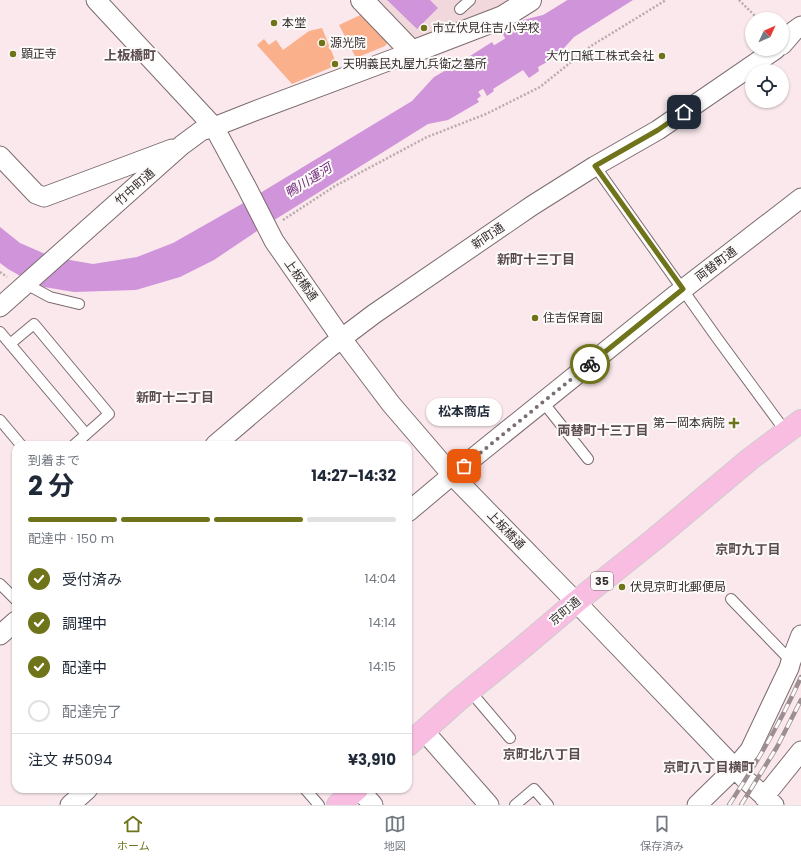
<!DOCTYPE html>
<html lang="ja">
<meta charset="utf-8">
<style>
body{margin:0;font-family:Poppins,"Noto Sans JP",sans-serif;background:#f6f6f7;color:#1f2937;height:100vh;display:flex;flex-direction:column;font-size:15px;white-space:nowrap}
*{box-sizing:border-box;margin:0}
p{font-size:13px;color:#747a83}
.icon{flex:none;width:22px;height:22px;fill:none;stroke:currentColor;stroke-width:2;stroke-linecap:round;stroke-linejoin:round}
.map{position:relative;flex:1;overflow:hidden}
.drawer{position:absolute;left:12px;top:441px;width:400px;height:352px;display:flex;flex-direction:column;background:#fff;border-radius:12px;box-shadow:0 1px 3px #0004}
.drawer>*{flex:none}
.needle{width:26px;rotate:46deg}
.fabs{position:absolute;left:745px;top:12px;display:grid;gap:8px}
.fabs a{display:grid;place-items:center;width:44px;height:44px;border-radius:50%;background:#fff;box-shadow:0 1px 3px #0004;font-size:20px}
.pin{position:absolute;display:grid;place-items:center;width:34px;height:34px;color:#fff;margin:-17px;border-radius:8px;box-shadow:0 2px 6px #0006}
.courier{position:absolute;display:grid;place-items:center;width:40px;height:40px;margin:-20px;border:3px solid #6f731a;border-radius:50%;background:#fff;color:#222;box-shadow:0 1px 5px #0007}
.bubble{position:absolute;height:28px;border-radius:14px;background:#fff;box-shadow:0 1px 3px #0004;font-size:13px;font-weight:700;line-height:28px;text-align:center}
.headline em{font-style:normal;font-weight:700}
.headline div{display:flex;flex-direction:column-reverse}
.headline{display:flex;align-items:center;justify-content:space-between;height:68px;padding:0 16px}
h1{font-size:26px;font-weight:700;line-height:30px}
.bar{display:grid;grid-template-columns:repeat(4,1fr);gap:6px 4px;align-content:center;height:48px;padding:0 16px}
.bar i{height:5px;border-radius:3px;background:#e0e1e3}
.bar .active{background:#6f731a}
.bar p{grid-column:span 4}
.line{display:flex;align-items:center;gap:10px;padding:0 16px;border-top:1px solid #e0e1e3}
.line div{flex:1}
ol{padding:0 16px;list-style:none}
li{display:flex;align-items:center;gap:12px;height:44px}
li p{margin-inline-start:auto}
li .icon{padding:4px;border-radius:50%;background:#6f731a;color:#fff;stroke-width:4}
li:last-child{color:#747a83}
li i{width:22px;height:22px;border:2px solid #e0e1e3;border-radius:50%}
.tabs{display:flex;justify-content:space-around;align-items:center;height:56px;border-top:1px solid #e0e1e3;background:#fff;font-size:11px;color:#747a83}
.tabs a{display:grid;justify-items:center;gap:2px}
.tabs .active{color:#6f731a}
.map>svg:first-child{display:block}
</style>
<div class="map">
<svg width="801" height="805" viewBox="0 0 801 805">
<rect width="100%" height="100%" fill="#fae8ec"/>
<path fill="#f1d8dc" d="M 372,0 L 511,0 L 504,4 L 415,42 Z"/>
<path fill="#fab08b" d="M 367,12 L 388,42 L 385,46 L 356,58 L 339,25 Z
M 322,28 L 335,60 L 331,62 L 332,67 L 292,84 L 257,45 L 264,39 L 269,45 L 276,40 L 283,50 L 309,31 Z"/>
<path fill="#cf94d9" d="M 387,0 L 430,0 L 438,8 L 417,29 Z
M 569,0 L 633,0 L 574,37 L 556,57 L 538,67 L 539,71 L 529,78 L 523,70 L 493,89 L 494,91 L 487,96 L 480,83 L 486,79 L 487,80 L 519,61 L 502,33 L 519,21 L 547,14 Z
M 492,42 L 505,63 L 473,83 L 481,96 L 477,99 L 479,102 L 448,120 L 428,124 L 260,229 L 214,260 L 180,277 L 136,290 L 74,292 L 38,286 L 8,269 L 0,263 L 0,227 L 20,243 L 43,253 L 64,259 L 93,264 L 137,257 L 173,243 L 247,201 L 412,101 L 434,77 L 467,58 Z"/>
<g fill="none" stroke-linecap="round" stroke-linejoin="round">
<path stroke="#cf94d9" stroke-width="31" d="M 466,81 L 597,0"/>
<g stroke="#7c6c6f" stroke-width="12">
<path id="lane" d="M 460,9 L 470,0
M 595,166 L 717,338 L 786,432
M 26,284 L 50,297 L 79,304
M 0,332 L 86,434
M 10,344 L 34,324 L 109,414 L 74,445
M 543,402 L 588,459
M 0,420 L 21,445
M 0,584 L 16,600
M 731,599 L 791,661
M 470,691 L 510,738
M 305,789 L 319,805
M 515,805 L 534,789 L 548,805"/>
</g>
<g stroke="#7c6c6f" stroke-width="21">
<path id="street" d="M 96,0 L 214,127 L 247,188 L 274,241 L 342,339 L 391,404 L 452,475 L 576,602 L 735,768 L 746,780 L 774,805
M 782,45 L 794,31 L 801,26
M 0,156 L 36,194 L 44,197 L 172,149
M 0,307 L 182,145 L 201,131 L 214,127 L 252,112 L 412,52
M 215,445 L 329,348 L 374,314 L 533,205 L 595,166 L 658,130 L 776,49
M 408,512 L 452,475 L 673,297 L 801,198
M 0,635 L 16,621
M 424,731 L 489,805
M 359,789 L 373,805
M 764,797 L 801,751
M 70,805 L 88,789
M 697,805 L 735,768 L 750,750 L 789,668 L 791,661 L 801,635"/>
</g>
<g stroke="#7c6c6f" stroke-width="24">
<path id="secondary" d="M 362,0 L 412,52 L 503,17 L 530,0"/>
</g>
<g stroke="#cfcdcd" stroke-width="24">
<path id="primary" d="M 408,745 L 457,701 L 523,647 L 576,602 L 656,538 L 750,459 L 801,421
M 338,805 L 357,789"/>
</g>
<path stroke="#b9aaad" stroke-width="2.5" stroke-dasharray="2 2" stroke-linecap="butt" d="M 739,0 L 758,19
M 283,220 L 335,186 L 427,137 L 486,114 L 540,87 L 591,46 L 666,0
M 0,272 L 7,277"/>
<use href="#lane" stroke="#fff" stroke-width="10"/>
<use href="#street" stroke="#fff" stroke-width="19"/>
<use href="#secondary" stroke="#fff" stroke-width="22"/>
<use href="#primary" stroke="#f8bde1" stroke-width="22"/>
<g stroke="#9c8f92" stroke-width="4.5">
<path id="rail" d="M 729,805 C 756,764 781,722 801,677
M 741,805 L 777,747 L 801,700"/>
</g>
<use href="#rail" stroke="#fdfafa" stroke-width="3" stroke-dasharray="9" stroke-linecap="butt"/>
</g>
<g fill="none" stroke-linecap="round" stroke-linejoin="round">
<path stroke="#7a6f71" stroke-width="4" stroke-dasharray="0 7.2" d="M 464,466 L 590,364"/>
<path stroke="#6f731a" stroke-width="5" d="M 590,364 L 683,289 L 595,166 L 658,130 L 684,112"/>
</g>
<g fill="#6f731a" stroke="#fdfafa" stroke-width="1.5">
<circle cx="274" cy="23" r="4"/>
<circle cx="424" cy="28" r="4"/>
<circle cx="322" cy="43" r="4"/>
<circle cx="13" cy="54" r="4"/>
<circle cx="662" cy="56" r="4"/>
<circle cx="335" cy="64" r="4"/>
<circle cx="535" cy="318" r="4"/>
<path d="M732 417h4v4h4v4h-4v4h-4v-4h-4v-4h4z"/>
<circle cx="622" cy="587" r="4"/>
</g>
<g text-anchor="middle" stroke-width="4" stroke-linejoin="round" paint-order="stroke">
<rect fill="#fdfafa" stroke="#716b6c" stroke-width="1" x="591" y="572" width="22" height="18" rx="3"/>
<g font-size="11" font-weight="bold" fill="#352e2f">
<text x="602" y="585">35</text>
</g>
<g font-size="12" fill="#352e2f" stroke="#fdfafa" text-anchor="start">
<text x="282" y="27">本堂</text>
<text x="432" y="32">市立伏見住吉小学校</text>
<text x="330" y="47">源光院</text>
<text x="21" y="58">顕正寺</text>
<text x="654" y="60" text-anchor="end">大竹口紙工株式会社</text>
<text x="343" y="68">天明義民丸屋九兵衛之墓所</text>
<text x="543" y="322">住吉保育園</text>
<text x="725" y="427" text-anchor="end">第一岡本病院</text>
<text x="630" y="591">伏見京町北郵便局</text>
</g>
<g font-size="12" fill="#352e2f" stroke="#fdfafa">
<text transform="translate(135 187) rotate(-42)" y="4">竹中町通</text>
<text transform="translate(488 236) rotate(-34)" y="4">新町通</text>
<text transform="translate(716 264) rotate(-37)" y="4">両替町通</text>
<text transform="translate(301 280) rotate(55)" y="4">上板橋通</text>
<text transform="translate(506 530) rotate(46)" y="4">上板橋通</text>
<text transform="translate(565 611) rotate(-40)" y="4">京町通</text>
</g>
<g font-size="13" font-weight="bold" fill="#5a4b4e" stroke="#fdfafa">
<text x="130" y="60">上板橋町</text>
<text x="536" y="264">新町十三丁目</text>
<text x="175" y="402">新町十二丁目</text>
<text x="603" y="435">両替町十三丁目</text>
<text x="748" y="554">京町九丁目</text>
<text x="542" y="759">京町北八丁目</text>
<text x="709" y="772">京町八丁目横町</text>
</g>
<g font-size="13" font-style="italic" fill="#732c7e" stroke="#fdfafa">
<text transform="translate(308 180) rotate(-32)" y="5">鴨川運河</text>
</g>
</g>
</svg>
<div class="fabs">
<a><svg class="needle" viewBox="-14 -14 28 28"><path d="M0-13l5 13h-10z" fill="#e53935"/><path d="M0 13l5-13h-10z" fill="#747a83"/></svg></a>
<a><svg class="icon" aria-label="locate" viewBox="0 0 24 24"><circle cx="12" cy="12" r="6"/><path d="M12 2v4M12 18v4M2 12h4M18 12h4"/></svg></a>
</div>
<div class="pin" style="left:464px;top:466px;background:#ea580c"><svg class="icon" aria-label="bag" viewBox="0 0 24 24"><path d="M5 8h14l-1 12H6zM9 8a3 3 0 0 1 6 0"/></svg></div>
<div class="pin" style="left:684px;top:112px;background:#1f2937"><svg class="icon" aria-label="home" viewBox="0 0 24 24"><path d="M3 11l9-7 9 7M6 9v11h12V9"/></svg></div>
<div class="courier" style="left:590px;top:364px"><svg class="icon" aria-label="bike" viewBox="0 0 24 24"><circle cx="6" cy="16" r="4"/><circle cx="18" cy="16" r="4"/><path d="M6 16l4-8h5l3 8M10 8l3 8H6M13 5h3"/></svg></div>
<div class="bubble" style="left:426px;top:398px;width:76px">松本商店</div>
<section class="drawer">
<div class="headline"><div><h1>2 分</h1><p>到着まで</p></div><em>14:27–14:32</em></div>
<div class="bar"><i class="active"></i><i class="active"></i><i class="active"></i><i></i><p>配達中 · 150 m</p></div>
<ol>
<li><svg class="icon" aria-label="check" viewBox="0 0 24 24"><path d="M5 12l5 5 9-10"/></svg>受付済み<p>14:04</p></li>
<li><svg class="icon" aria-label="check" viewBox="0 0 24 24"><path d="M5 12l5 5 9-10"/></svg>調理中<p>14:14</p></li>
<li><svg class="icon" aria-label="check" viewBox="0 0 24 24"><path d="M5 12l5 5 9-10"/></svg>配達中<p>14:15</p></li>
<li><i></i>配達完了</li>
</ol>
<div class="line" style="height:52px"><div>注文 #5094</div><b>¥3,910</b></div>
</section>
</div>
<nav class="tabs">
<a class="active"><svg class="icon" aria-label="home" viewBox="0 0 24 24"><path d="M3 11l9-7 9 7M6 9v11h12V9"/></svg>ホーム</a>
<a><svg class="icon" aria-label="map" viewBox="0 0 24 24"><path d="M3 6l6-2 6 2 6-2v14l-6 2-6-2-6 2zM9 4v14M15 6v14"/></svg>地図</a>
<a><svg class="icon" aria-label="saved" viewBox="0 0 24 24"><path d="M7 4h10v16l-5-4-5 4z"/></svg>保存済み</a>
</nav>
